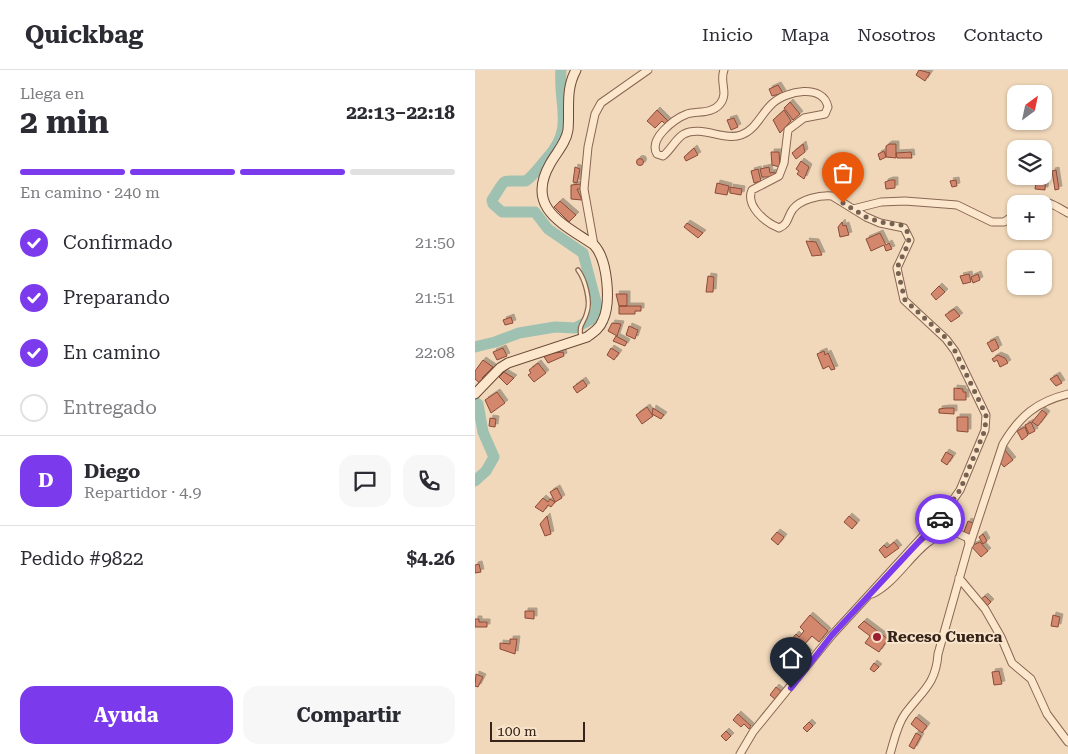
<!DOCTYPE html>
<html lang="es">
<meta charset="utf-8">
<style>
body{margin:0;font-family:"Roboto Serif",serif;background:#f7f7f7;color:#2b2b33;height:100vh;display:flex;flex-direction:column;font-size:19px;white-space:nowrap}
*{box-sizing:border-box;margin:0}
p{font-size:16px;color:#7c7c81}
.icon{flex:none;width:28px;height:28px;fill:none;stroke:currentColor;stroke-width:2;stroke-linecap:round;stroke-linejoin:round}
.map{position:relative;flex:1;overflow:hidden}
.side{display:flex;flex-direction:column;background:#fff;width:475px}
.side>*{flex:none}
.needle{width:32px;rotate:33deg}
.controls{position:absolute;left:532px;top:15px;display:grid;gap:10px}
.controls a{display:grid;place-items:center;width:45px;height:45px;border-radius:10px;background:#fff;box-shadow:0 1px 4px #0004;font-size:25px}
.scale{position:absolute;left:15px;bottom:12px;width:95px;box-sizing:border-box;padding-left:5px;border:2px solid #362319;border-top:0;font-size:14px;line-height:18px;white-space:nowrap;color:#362319;-webkit-text-stroke:4px #f8e4ca;paint-order:stroke}
.pin{position:absolute;display:grid;place-items:center;width:42px;height:42px;color:#fff;margin:-51px -21px;border-radius:50% 50% 50% 0;rotate:-45deg;box-shadow:0 0 5px #0007}
.pin .icon{rotate:45deg}
.courier{position:absolute;display:grid;place-items:center;width:50px;height:50px;margin:-25px;border:4px solid #7c3aed;border-radius:50%;background:#fff;color:#222;box-shadow:0 1px 6px #0007}
.overview em{font-style:normal;font-weight:700}
.overview div{display:flex;flex-direction:column-reverse}
.overview{display:flex;align-items:center;justify-content:space-between;height:85px;padding:0 20px}
h1{font-size:32px;font-weight:700;line-height:38px}
.bar{display:grid;grid-template-columns:repeat(4,1fr);gap:8px 5px;align-content:center;height:60px;padding:0 20px}
.bar i{height:6px;border-radius:4px;background:#e1e1e2}
.bar .on{background:#7c3aed}
.bar p{grid-column:span 4}
.line{display:flex;align-items:center;gap:12px;padding:0 20px;border-top:1px solid #e1e1e2}
.line div{flex:1}
.round{display:grid;place-items:center;flex:none;width:52px;height:52px;border-radius:15px;background:#f7f7f7}
ol{padding:0 20px;list-style:none}
li{display:flex;align-items:center;gap:15px;height:55px}
li p{margin-inline-start:auto}
li .icon{padding:5px;border-radius:50%;background:#7c3aed;color:#fff;stroke-width:4}
li:last-child{color:#7c7c81}
li i{width:28px;height:28px;border:2px solid #e1e1e2;border-radius:50%}
.action{display:flex;gap:10px;margin-top:auto;padding:10px 20px}
.action a{flex:1;height:58px;border-radius:15px;background:#7c3aed;color:#fff;font-size:20px;font-weight:700;line-height:58px;text-align:center}
.action a+a{background:#f7f7f7;color:#2b2b33}
header{display:flex;align-items:center;gap:30px;box-sizing:border-box;height:70px;padding:0 25px;background:#fff;border-bottom:1px solid #e1e1e2}
header strong{font-size:24px}
nav{display:flex;gap:28px;margin-inline-start:auto;font-size:18px}
main{display:flex;flex:1;min-height:0}
.map>svg:first-child{display:block}
</style>
<header>
<strong>Quickbag</strong>
<nav><a>Inicio</a><a>Mapa</a><a>Nosotros</a><a>Contacto</a></nav>
</header>
<main>
<section class="side">
<div class="overview"><div><h1>2 min</h1><p>Llega en</p></div><em>22:13–22:18</em></div>
<div class="bar"><i class="on"></i><i class="on"></i><i class="on"></i><i></i><p>En camino · 240 m</p></div>
<ol>
<li><svg class="icon" aria-label="check" viewBox="0 0 24 24"><path d="M5 12l5 5 9-10"/></svg>Confirmado<p>21:50</p></li>
<li><svg class="icon" aria-label="check" viewBox="0 0 24 24"><path d="M5 12l5 5 9-10"/></svg>Preparando<p>21:51</p></li>
<li><svg class="icon" aria-label="check" viewBox="0 0 24 24"><path d="M5 12l5 5 9-10"/></svg>En camino<p>22:08</p></li>
<li><i></i>Entregado</li>
</ol>
<div class="line" style="height:90px"><b class="round" style="background:#7c3aed;color:#fff">D</b><div><b>Diego</b><p>Repartidor · 4.9</p></div><a class="round"><svg class="icon" aria-label="chat" viewBox="0 0 24 24"><path d="M4 5h16v11H9l-5 4z"/></svg></a><a class="round"><svg class="icon" aria-label="phone" viewBox="0 0 24 24"><path d="M5 4h4l2 5-3 2q2 4 5 5l2-3 5 2v4C11 20 4 13 5 4z"/></svg></a></div>
<div class="line" style="height:65px"><div>Pedido #9822</div><b>$4.26</b></div>
<div class="action"><a>Ayuda</a><a>Compartir</a></div>
</section>
<div class="map">
<svg width="593" height="684" viewBox="0 0 593 684">
<defs>
<filter id="shadow"><feDropShadow dx="3" dy="-3" stdDeviation="0" flood-color="#0004"/></filter>
</defs>
<rect width="100%" height="100%" fill="#f1d8ba"/>
<g fill="none" stroke-linecap="round" stroke-linejoin="round">
<path stroke="#9fc1b2" stroke-width="11" d="M 0,277 L 20,272 L 44,263 L 80,257 L 100,258 L 115,250 L 120,244 L 122,236 L 108,183 L 73,159 L 60,142 L 27,142 L 18,134 L 17,130 C 33,106 24,112 51,111 C 60,104 65,96 72,88 C 100,58 83,36 86,0
M 0,332 L 3,334 L 8,362 L 19,387 L 11,401 L 0,411"/>
</g>
<path fill="#d3876c" stroke="#8a4b37" filter="url(#shadow)" d="M 444,0 L 455,3 L 450,11 L 441,5 Z
M 303,15 L 308,23 L 297,26 L 294,19 Z
M 315,32 L 325,44 L 318,50 L 309,38 Z
M 182,40 L 193,51 L 190,54 L 187,51 L 180,58 L 172,51 Z
M 309,40 L 316,51 L 305,63 L 298,50 Z
M 259,48 L 263,57 L 256,60 L 252,50 Z
M 328,74 L 330,82 L 321,89 L 317,83 Z
M 414,74 L 421,74 L 421,88 L 411,87 L 411,76 Z
M 219,78 L 223,85 L 211,91 L 209,87 Z
M 409,81 L 411,87 L 405,90 L 403,84 Z
M 296,82 L 304,82 L 305,97 L 297,95 Z
M 436,82 L 437,88 L 422,88 L 421,83 Z
M161.5 92a3.5 3.5 0 1 1 7 0a3.5 3.5 0 1 1-7 0Z
M 326,91 L 334,97 L 329,109 L 322,104 L 324,101 L 321,99 Z
M 100,97 L 105,99 L 102,113 L 98,112 Z
M 294,97 L 295,103 L 300,102 L 301,107 L 287,107 L 285,99 Z
M 283,99 L 286,111 L 279,113 L 276,101 Z
M 581,100 L 584,119 L 580,120 L 577,101 Z
M 351,101 L 359,103 L 360,109 L 350,107 Z
M 569,103 L 571,103 L 570,120 L 560,119 L 562,106 L 569,106 Z
M 415,110 L 420,110 L 420,118 L 411,119 L 410,112 Z
M 481,110 L 482,116 L 477,117 L 475,111 Z
M 242,113 L 254,116 L 252,125 L 240,123 Z
M 106,114 L 107,119 L 102,119 L 107,130 L 96,129 L 96,115 Z
M 255,117 L 267,119 L 266,125 L 255,123 Z
M 85,131 L 101,145 L 94,152 L 79,137 Z
M 367,152 L 368,156 L 371,155 L 374,165 L 365,167 L 363,157 Z
M 212,153 L 228,163 L 223,168 L 209,157 Z
M 405,163 L 411,175 L 414,173 L 417,179 L 411,181 L 409,175 L 396,181 L 391,169 Z
M 331,171 L 341,172 L 347,185 L 337,186 Z
M 494,204 L 496,212 L 488,214 L 485,206 Z
M 503,204 L 505,210 L 498,213 L 496,207 Z
M 233,206 L 239,207 L 238,222 L 231,222 Z
M 464,216 L 470,222 L 461,230 L 456,224 Z
M 141,224 L 152,224 L 152,236 L 144,236 Z
M 144,236 L 166,236 L 166,241 L 160,241 L 160,244 L 144,244 Z
M 479,239 L 485,246 L 476,252 L 470,245 Z
M 36,247 L 38,253 L 30,255 L 28,250 Z
M 137,253 L 146,254 L 142,266 L 133,261 Z
M 154,256 L 163,260 L 160,269 L 151,265 Z
M 141,266 L 152,272 L 150,276 L 138,271 Z
M 520,269 L 524,278 L 517,282 L 512,273 Z
M 28,278 L 32,286 L 22,290 L 18,282 Z
M 136,278 L 144,283 L 139,290 L 132,285 Z
M 78,281 L 78,283 L 88,282 L 89,286 L 73,293 L 68,285 Z
M 349,281 L 350,285 L 353,283 L 360,299 L 356,300 L 354,296 L 348,299 L 342,284 Z
M 523,285 L 530,288 L 533,293 L 525,297 L 522,290 L 519,292 L 517,289 Z
M 8,290 L 18,297 L 7,308 L 9,310 L 6,314 L 0,309 L 0,301 Z
M 63,293 L 71,303 L 59,312 L 53,305 L 56,303 L 54,300 Z
M 29,302 L 39,308 L 32,315 L 24,307 Z
M 582,305 L 587,313 L 581,316 L 575,309 Z
M 108,310 L 112,316 L 102,323 L 98,317 Z
M 479,318 L 488,319 L 488,322 L 491,322 L 491,330 L 479,330 Z
M 22,322 L 30,333 L 16,343 L 10,330 Z
M 172,337 L 178,346 L 167,354 L 161,345 Z
M 178,338 L 189,345 L 186,349 L 177,344 Z
M 471,338 L 479,338 L 479,344 L 464,343 L 464,339 Z
M 567,340 L 572,344 L 563,356 L 557,352 Z
M 482,347 L 493,347 L 493,362 L 482,361 Z
M 15,348 L 21,349 L 20,357 L 14,356 Z
M 556,352 L 560,361 L 554,364 L 550,355 Z
M 550,357 L 553,365 L 547,370 L 542,361 Z
M 529,379 L 538,390 L 529,397 L 524,391 Z
M 471,382 L 478,386 L 472,395 L 466,391 Z
M 82,418 L 87,428 L 80,432 L 75,422 Z
M 68,428 L 73,432 L 75,429 L 80,432 L 76,437 L 73,435 L 68,442 L 60,437 Z
M 72,446 L 76,464 L 70,466 L 65,454 Z
M 374,446 L 382,453 L 377,459 L 369,452 Z
M 478,449 L 484,454 L 479,460 L 473,455 Z
M 493,451 L 500,454 L 494,467 L 488,464 Z
M 302,462 L 309,467 L 303,475 L 296,469 Z
M 508,464 L 512,471 L 508,474 L 504,467 Z
M 419,472 L 424,478 L 410,488 L 404,480 L 409,475 L 412,478 Z
M 505,472 L 513,481 L 506,487 L 496,476 Z
M 4,494 L 6,502 L 0,503 L 0,495 Z
M 510,526 L 516,532 L 512,536 L 506,529 Z
M 50,541 L 59,541 L 59,549 L 50,548 Z
M 335,545 L 353,561 L 344,572 L 337,566 L 327,577 L 334,583 L 312,605 L 304,598 L 307,594 L 302,590 L 306,586 L 304,584 L 321,564 L 324,567 L 329,561 L 325,557 Z
M 578,545 L 585,547 L 583,557 L 576,556 Z
M 0,549 L 4,549 L 4,552 L 12,552 L 12,557 L 0,557 Z
M 389,551 L 413,569 L 404,582 L 390,573 L 395,566 L 383,557 Z
M 35,569 L 42,569 L 40,584 L 25,579 L 25,573 L 35,574 Z
M 399,593 L 404,597 L 399,602 L 395,599 Z
M 524,601 L 527,614 L 519,615 L 517,602 Z
M 1,604 L 8,607 L 3,617 L 0,616 Z
M 301,617 L 307,622 L 301,630 L 295,625 Z
M 263,644 L 276,656 L 274,659 L 269,654 L 266,657 L 258,650 Z
M 441,647 L 452,656 L 447,663 L 436,654 Z
M 334,652 L 338,656 L 332,662 L 328,658 Z
M 251,661 L 256,666 L 251,671 L 246,666 Z
M 441,663 L 446,666 L 439,679 L 434,676 Z"/>
<g fill="none" stroke-linecap="round" stroke-linejoin="round">
<g stroke="#896753" stroke-width="5.5">
<path id="lane" d="M 103,200 C 110,209 116,231 112,242 C 109,255 103,253 106,268"/>
</g>
<g stroke="#896753" stroke-width="9">
<path id="street" d="M 249,0 C 244,12 254,23 245,34 C 237,44 223,41 212,44 C 199,49 173,69 182,84 L 188,86 C 196,80 201,68 209,64 C 226,55 249,71 266,65 C 281,60 287,42 298,33 C 311,21 348,13 353,37 L 350,44 L 329,48 L 313,60 L 309,93 L 304,106 L 277,120 C 270,136 291,153 304,158 C 314,154 312,147 318,139 C 326,129 345,125 357,126 L 391,147 L 405,153 L 429,158 L 435,170 L 422,198 L 429,230 L 471,269 L 480,281 L 511,345 L 510,360 L 485,420 L 469,443 L 357,565 L 278,662 L 265,684
M 559,134 C 571,128 582,137 593,143
M 378,139 L 406,132 L 430,131 L 482,135 L 517,152 L 529,152 L 541,144
M 119,175 L 109,119 L 113,77 L 120,44 L 126,33 L 173,0
M 495,474 L 528,374 C 545,346 561,332 593,324
M 484,508 L 510,539 L 526,567 L 537,593 L 556,609 L 572,644 L 593,672
M 397,524 C 428,509 442,467 478,461 L 493,468 L 494,474 L 463,584 C 461,614 447,621 430,644 C 422,655 419,671 415,684"/>
</g>
<g stroke="#6a4936" stroke-width="11">
<path id="secondary" d="M 0,324 L 25,298 L 33,293 L 112,267 C 119,262 125,258 128,250 C 136,233 133,190 119,175 C 88,154 50,138 75,94 C 81,83 91,73 93,60 C 95,39 90,20 101,0"/>
</g>
<use href="#lane" stroke="#fce7cd" stroke-width="3"/>
<use href="#street" stroke="#fce7cd" stroke-width="7"/>
<use href="#secondary" stroke="#fce7cd" stroke-width="9"/>
</g>
<g fill="none" stroke-linecap="round" stroke-linejoin="round">
<path stroke="#776251" stroke-width="5" stroke-dasharray="0 9" d="M 368,133 L 391,147 L 405,152 L 426,155 L 432,161 L 434,172 L 422,198 L 430,230 L 472,269 L 480,281 L 511,345 L 510,360 L 485,420 L 465,449"/>
<path stroke="#7c3aed" stroke-width="6" d="M 316,618 L 357,565 L 465,449"/>
</g>
<circle fill="#9c1e32" stroke="#f8e4ca" stroke-width="2" cx="402" cy="567" r="5"/>
<g text-anchor="middle" stroke-width="4" stroke-linejoin="round" paint-order="stroke">
<g font-size="15" font-weight="bold" fill="#362319" stroke="#f8e4ca" text-anchor="start">
<text x="412" y="572">Receso Cuenca</text>
</g>
</g>
</svg>
<div class="controls">
<a><svg class="needle" viewBox="-14 -14 28 28"><path d="M0-13l5 13h-10z" fill="#e53935"/><path d="M0 13l5-13h-10z" fill="#7c7c81"/></svg></a>
<a><svg class="icon" aria-label="layers" viewBox="0 0 24 24"><path d="M12 4l9 5-9 5-9-5zM3 14l9 5 9-5"/></svg></a>
<a>+</a>
<a>−</a>
</div>
<div class="scale">100 m</div>
<div class="pin" style="left:368px;top:133px;background:#ea580c"><svg class="icon" aria-label="bag" viewBox="0 0 24 24"><path d="M5 8h14l-1 12H6zM9 8a3 3 0 0 1 6 0"/></svg></div>
<div class="pin" style="left:316px;top:618px;background:#1f2937"><svg class="icon" aria-label="home" viewBox="0 0 24 24"><path d="M3 11l9-7 9 7M6 9v11h12V9"/></svg></div>
<div class="courier" style="left:465px;top:449px"><svg class="icon" aria-label="car" viewBox="0 0 24 24"><path d="M5 17H2v-5l4-1 3-4h7l3 4 3 1v5h-3M9 17h6M6 11h13"/><circle cx="7" cy="17" r="2"/><circle cx="17" cy="17" r="2"/></svg></div>
</div>
</main>
